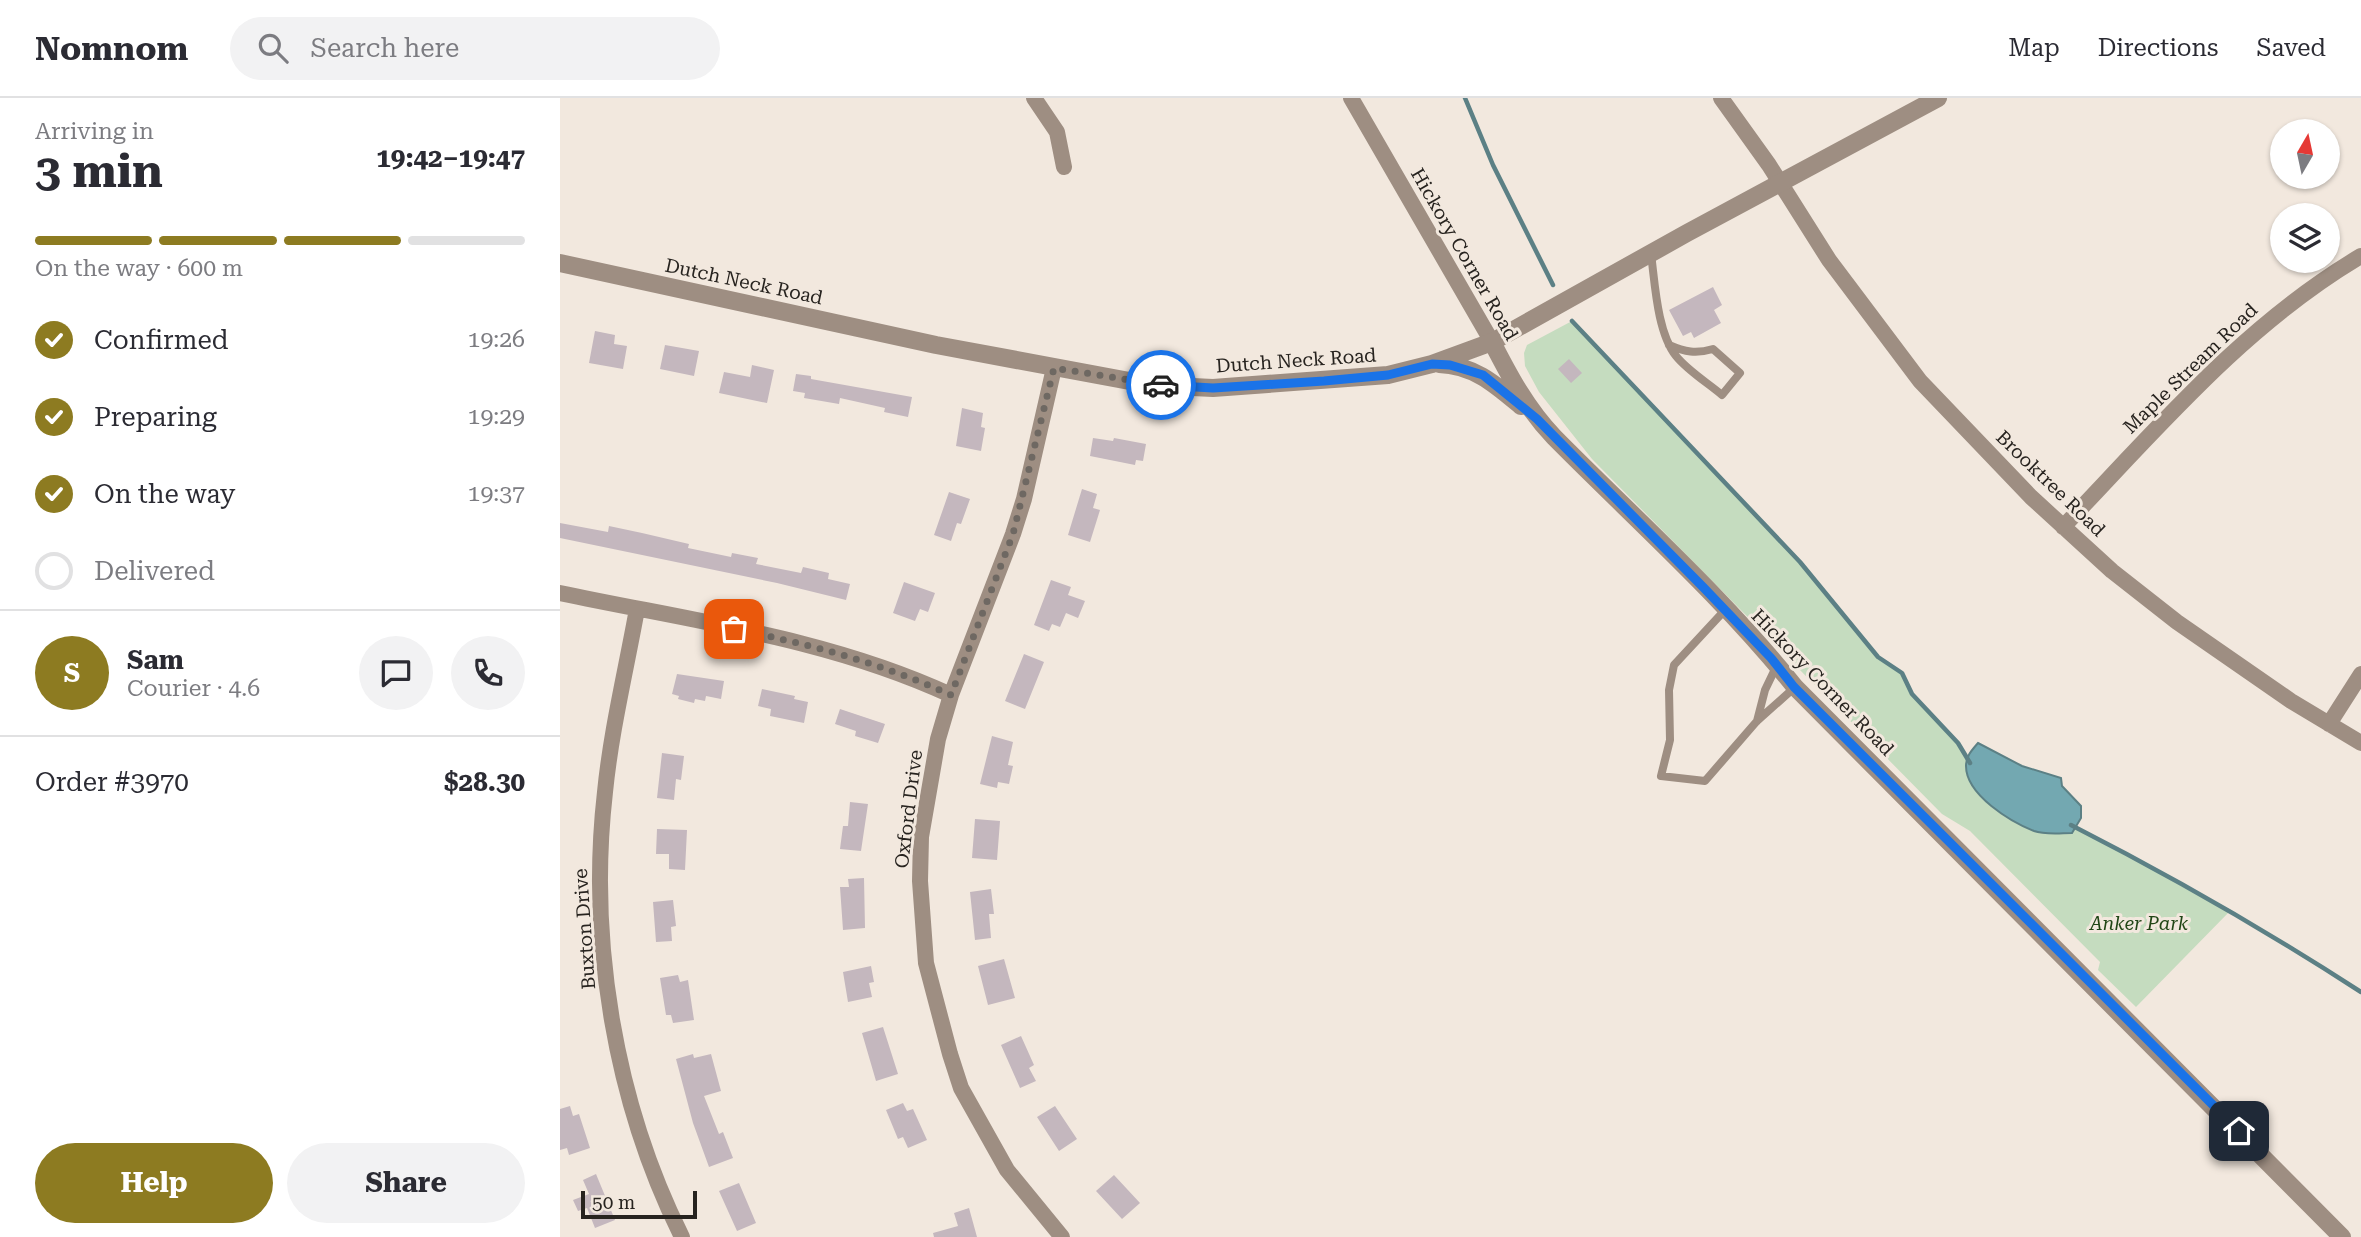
<!DOCTYPE html>
<meta charset="utf-8">
<style>
body{margin:0;font-family:"Roboto Serif",serif;background:#f2f2f3;color:#2b2b33;height:100vh;display:flex;flex-direction:column;font-size:26px;white-space:nowrap}
*{box-sizing:border-box;margin:0}
p{font-size:23px;color:#7c7c81}
.icon{flex:none;width:38px;height:38px;fill:none;stroke:currentColor;stroke-width:2;stroke-linecap:round;stroke-linejoin:round}
.map{position:relative;flex:1;overflow:hidden}
.drawer{display:flex;flex-direction:column;background:#fff;width:560px}
.drawer>*{flex:none}
.needle{width:46px;rotate:9deg}
.fabs{position:absolute;left:1710px;top:21px;display:grid;gap:14px}
.fabs a{display:grid;place-items:center;width:70px;height:70px;border-radius:50%;background:#fff;box-shadow:0 2px 5px #0004;font-size:35px}
.scale{position:absolute;left:21px;bottom:18px;width:116px;box-sizing:border-box;padding-left:7px;border:4px solid #27231f;border-top:0;font-size:19px;line-height:24px;white-space:nowrap;color:#27231f;-webkit-text-stroke:5px #f2e8de;paint-order:stroke}
.pin{position:absolute;display:grid;place-items:center;width:60px;height:60px;color:#fff;margin:-30px;border-radius:14px;box-shadow:0 4px 10px #0006}
.courier{position:absolute;display:grid;place-items:center;width:70px;height:70px;margin:-35px;border:5px solid #1a73e8;border-radius:50%;background:#fff;color:#222;box-shadow:0 2px 9px #0007}
.headline em{font-style:normal;font-weight:700}
.headline div{display:flex;flex-direction:column-reverse}
.headline{display:flex;align-items:center;justify-content:space-between;height:119px;padding:0 35px}
h1{font-size:46px;font-weight:700;line-height:52px}
.bar{display:grid;grid-template-columns:repeat(4,1fr);gap:10px 7px;align-content:center;height:84px;padding:0 35px}
.bar i{height:9px;border-radius:5px;background:#e1e1e2}
.bar .selected{background:#8d7b21}
.bar p{grid-column:span 4}
.line{display:flex;align-items:center;gap:18px;padding:0 35px;border-top:2px solid #e1e1e2}
.line div{flex:1}
.round{display:grid;place-items:center;flex:none;width:74px;height:74px;border-radius:37px;background:#f2f2f3}
ol{padding:0 35px;list-style:none}
li{display:flex;align-items:center;gap:21px;height:77px}
li p{margin-inline-start:auto}
li .icon{padding:7px;border-radius:50%;background:#8d7b21;color:#fff;stroke-width:4}
li:last-child{color:#7c7c81}
li i{width:38px;height:38px;border:4px solid #e1e1e2;border-radius:50%}
.cta{display:flex;gap:14px;margin-top:auto;padding:14px 35px}
.cta a{flex:1;height:80px;border-radius:42px;background:#8d7b21;color:#fff;font-size:28px;font-weight:700;line-height:80px;text-align:center}
.cta a+a{background:#f2f2f3;color:#2b2b33}
header{display:flex;align-items:center;gap:42px;box-sizing:border-box;height:98px;padding:0 35px;background:#fff;border-bottom:2px solid #e1e1e2}
header strong{font-size:33px}
nav{display:flex;gap:38px;margin-inline-start:auto;font-size:24px}
.search{width:490px;height:63px;background:#f2f2f3;display:flex;align-items:center;gap:18px;box-sizing:border-box;padding:0 24px;border-radius:38px;color:#7c7c81;font-size:26px}
main{display:flex;flex:1;min-height:0}
.map>svg:first-child{display:block}
</style>
<header>
<strong>Nomnom</strong>
<div class="search"><svg class="icon" aria-label="search" viewBox="0 0 24 24"><circle cx="10" cy="10" r="6"/><path d="M15 15l6 6"/></svg>Search here</div>
<nav><a>Map</a><a>Directions</a><a>Saved</a></nav>
</header>
<main>
<section class="drawer">
<div class="headline"><div><h1>3 min</h1><p>Arriving in</p></div><em>19:42–19:47</em></div>
<div class="bar"><i class="selected"></i><i class="selected"></i><i class="selected"></i><i></i><p>On the way · 600 m</p></div>
<ol>
<li><svg class="icon" aria-label="check" viewBox="0 0 24 24"><path d="M5 12l5 5 9-10"/></svg>Confirmed<p>19:26</p></li>
<li><svg class="icon" aria-label="check" viewBox="0 0 24 24"><path d="M5 12l5 5 9-10"/></svg>Preparing<p>19:29</p></li>
<li><svg class="icon" aria-label="check" viewBox="0 0 24 24"><path d="M5 12l5 5 9-10"/></svg>On the way<p>19:37</p></li>
<li><i></i>Delivered</li>
</ol>
<div class="line" style="height:126px"><b class="round" style="background:#8d7b21;color:#fff">S</b><div><b>Sam</b><p>Courier · 4.6</p></div><a class="round"><svg class="icon" aria-label="chat" viewBox="0 0 24 24"><path d="M4 5h16v11H9l-5 4z"/></svg></a><a class="round"><svg class="icon" aria-label="phone" viewBox="0 0 24 24"><path d="M5 4h4l2 5-3 2q2 4 5 5l2-3 5 2v4C11 20 4 13 5 4z"/></svg></a></div>
<div class="line" style="height:91px"><div>Order #3970</div><b>$28.30</b></div>
<div class="cta"><a>Help</a><a>Share</a></div>
</section>
<div class="map">
<svg width="1801" height="1139" viewBox="0 0 1801 1139">
<rect width="100%" height="100%" fill="#f2e8de"/>
<path fill="#c5dcbf" d="M 1012,223 L 1240,464 L 1318,559 L 1342,575 L 1352,596 L 1398,645 L 1420,681 L 1581,763 L 1671,812 L 1576,909 L 1538,872 L 1540,864 L 1410,733 L 1382,716 L 1032,361 L 979,294 L 965,268 L 964,255 L 967,247 Z"/>
<path fill="#73a8b1" stroke="#5c8085" stroke-width="2" d="M 1418,645 L 1462,668 L 1501,680 L 1502,688 L 1521,708 L 1521,720 L 1512,735 C 1501,735 1485,737 1474,733 C 1451,724 1406,697 1406,668 C 1406,658 1412,652 1418,645 Z"/>
<g fill="none" stroke-linecap="round" stroke-linejoin="round">
<path stroke="#5c8085" stroke-width="4.5" d="M 905,0 L 933,67 L 993,187
M 1012,223 L 1240,464 L 1318,559 L 1342,575 L 1352,596 L 1398,645 L 1410,665
M 1511,727 C 1611,778 1707,833 1801,894"/>
</g>
<path fill="#c4b7be" d="M 1153,189 L 1162,207 L 1154,212 L 1161,225 L 1134,240 L 1131,234 L 1123,238 L 1109,212 Z
M 35,233 L 55,237 L 54,246 L 67,248 L 63,271 L 29,265 Z
M 105,247 L 139,253 L 134,278 L 100,271 Z
M 1009,261 L 1022,275 L 1011,285 L 998,271 Z
M 192,267 L 214,272 L 207,305 L 159,295 L 164,274 L 190,279 Z
M 236,276 L 251,278 L 251,281 L 352,299 L 348,319 L 324,314 L 325,310 L 280,300 L 279,306 L 244,300 L 245,295 L 233,293 Z
M 402,310 L 423,315 L 421,329 L 425,330 L 421,353 L 396,348 Z
M 533,340 L 553,343 L 554,340 L 586,346 L 583,363 L 576,362 L 575,367 L 530,358 Z
M 522,391 L 537,396 L 533,410 L 540,412 L 530,444 L 508,437 Z
M 389,394 L 410,401 L 401,426 L 397,425 L 391,443 L 374,437 Z
M 0,425 L 48,434 L 49,428 L 82,435 L 129,446 L 128,450 L 171,459 L 172,455 L 198,460 L 196,466 L 241,475 L 243,469 L 269,475 L 268,481 L 290,486 L 286,502 L 217,485 L 0,440 Z
M 491,482 L 511,489 L 508,497 L 525,503 L 518,520 L 506,515 L 500,529 L 492,526 L 489,533 L 474,527 Z
M 344,484 L 375,495 L 368,514 L 360,511 L 355,523 L 333,515 Z
M 464,556 L 484,564 L 465,611 L 445,603 Z
M 117,576 L 164,583 L 161,601 L 146,598 L 145,603 L 135,601 L 134,605 L 118,601 L 119,598 L 112,596 Z
M 202,591 L 235,598 L 234,601 L 248,604 L 244,625 L 210,618 L 211,611 L 198,608 Z
M 280,611 L 325,626 L 318,645 L 295,638 L 296,633 L 275,626 Z
M 432,638 L 453,644 L 448,667 L 453,668 L 449,686 L 438,684 L 437,690 L 420,686 Z
M 102,655 L 124,658 L 121,682 L 116,681 L 114,702 L 97,700 Z
M 290,704 L 308,706 L 301,753 L 280,751 L 283,728 L 288,728 Z
M 415,721 L 440,723 L 437,762 L 412,760 Z
M 97,731 L 127,732 L 125,772 L 109,771 L 109,756 L 96,756 Z
M 304,780 L 305,830 L 283,832 L 280,789 L 289,789 L 288,781 Z
M 431,791 L 434,816 L 429,816 L 431,840 L 415,842 L 410,794 Z
M 113,802 L 116,828 L 111,829 L 112,843 L 96,844 L 93,804 Z
M 444,861 L 455,900 L 428,907 L 418,868 Z
M 311,868 L 314,884 L 309,885 L 312,899 L 288,904 L 283,874 Z
M 118,877 L 120,884 L 128,882 L 134,922 L 113,925 L 111,917 L 106,917 L 100,880 Z
M 323,929 L 338,976 L 316,983 L 302,935 Z
M 461,938 L 474,967 L 469,970 L 476,983 L 460,990 L 441,947 Z
M 133,956 L 134,960 L 151,956 L 161,993 L 144,998 L 159,1036 L 163,1034 L 173,1060 L 149,1069 L 133,1025 L 116,961 Z
M 343,1005 L 347,1013 L 353,1011 L 367,1042 L 348,1050 L 343,1039 L 338,1041 L 326,1012 Z
M 10,1008 L 13,1018 L 19,1016 L 30,1050 L 9,1057 L 7,1050 L 0,1052 L 0,1011 Z
M 495,1008 L 517,1041 L 499,1053 L 477,1019 Z
M 36,1076 L 55,1122 L 35,1130 L 27,1110 L 18,1113 L 13,1102 L 29,1096 L 23,1082 Z
M 554,1077 L 580,1105 L 562,1121 L 536,1093 Z
M 179,1085 L 196,1125 L 177,1133 L 159,1093 Z
M 409,1110 L 417,1139 L 374,1139 L 373,1135 L 398,1128 L 394,1115 Z"/>
<g fill="none" stroke-linecap="round" stroke-linejoin="round">
<path stroke="#9e8e82" stroke-width="8" d="M 1091,156 C 1095,185 1097,234 1116,258 C 1128,273 1148,285 1162,297 L 1180,275 L 1153,251 C 1136,256 1125,254 1109,247
M 1165,512 L 1114,567 L 1109,592 L 1110,642 L 1101,678 L 1145,683 L 1197,623 L 1234,590
M 1197,623 L 1205,592 L 1217,567"/>
<path stroke="#9e8e82" stroke-width="16" d="M 474,0 L 497,34 L 504,69
M 791,0 L 932,244
M 1161,0 L 1209,67 L 1269,162 L 1360,283 L 1471,399 L 1552,473 L 1617,524 L 1731,603 L 1801,645
M 494,270 L 464,401 L 453,436 L 391,597 L 378,641 L 361,739 L 360,783 L 366,865 L 390,956 L 401,990 L 447,1072 L 502,1139
M 1503,429 C 1596,332 1684,227 1801,158
M 0,495 C 132,523 268,540 391,597
M 77,511 C 66,572 51,633 45,694 C 28,843 55,1005 122,1139
M 1769,626 L 1801,576"/>
<path stroke="#9e8e82" stroke-width="18" d="M 0,165 L 376,247 L 591,287 L 653,290 L 828,277 L 872,266 L 932,244 L 1127,135 L 1378,0
M 932,244 C 950,279 967,311 994,339 C 1075,421 1163,499 1235,589 L 1782,1139
M 879,266 C 914,267 936,287 961,308"/>
</g>
<g fill="none" stroke-linecap="round" stroke-linejoin="round">
<path stroke="#6e6862" stroke-width="7" stroke-dasharray="0 12.6" d="M 174,531 C 249,546 321,565 391,597 L 453,436 L 494,270 L 601,287"/>
<path stroke="#1a73e8" stroke-width="9" d="M 601,287 L 653,290 L 764,283 L 828,277 L 872,266 L 890,267 L 923,277 L 977,321 L 1143,489 L 1211,560 L 1234,589 L 1679,1033"/>
</g>
<g text-anchor="middle" stroke-width="6" stroke-linejoin="round" paint-order="stroke">
<g font-size="19" fill="#27231f" stroke="#f2e8de">
<text transform="translate(905 156) rotate(60)" y="7">Hickory Corner Road</text>
<text transform="translate(184 183) rotate(12)" y="7">Dutch Neck Road</text>
<text transform="translate(736 262) rotate(-4)" y="7">Dutch Neck Road</text>
<text transform="translate(1630 270) rotate(-44)" y="7">Maple Stream Road</text>
<text transform="translate(1491 385) rotate(44)" y="7">Brooktree Road</text>
<text transform="translate(1263 584) rotate(46)" y="7">Hickory Corner Road</text>
<text transform="translate(348 711) rotate(-83)" y="7">Oxford Drive</text>
<text transform="translate(24 831) rotate(-94)" y="7">Buxton Drive</text>
</g>
<g font-size="19" font-style="italic" fill="#214616" stroke="#f2e8de">
<text x="1579" y="832">Anker Park</text>
</g>
</g>
</svg>
<div class="fabs">
<a><svg class="needle" viewBox="-14 -14 28 28"><path d="M0-13l5 13h-10z" fill="#e53935"/><path d="M0 13l5-13h-10z" fill="#7c7c81"/></svg></a>
<a><svg class="icon" aria-label="layers" viewBox="0 0 24 24"><path d="M12 4l9 5-9 5-9-5zM3 14l9 5 9-5"/></svg></a>
</div>
<div class="scale">50 m</div>
<div class="pin" style="left:174px;top:531px;background:#ea580c"><svg class="icon" aria-label="bag" viewBox="0 0 24 24"><path d="M5 8h14l-1 12H6zM9 8a3 3 0 0 1 6 0"/></svg></div>
<div class="pin" style="left:1679px;top:1033px;background:#1f2937"><svg class="icon" aria-label="home" viewBox="0 0 24 24"><path d="M3 11l9-7 9 7M6 9v11h12V9"/></svg></div>
<div class="courier" style="left:601px;top:287px"><svg class="icon" aria-label="car" viewBox="0 0 24 24"><path d="M5 17H2v-5l4-1 3-4h7l3 4 3 1v5h-3M9 17h6M6 11h13"/><circle cx="7" cy="17" r="2"/><circle cx="17" cy="17" r="2"/></svg></div>
</div>
</main>
